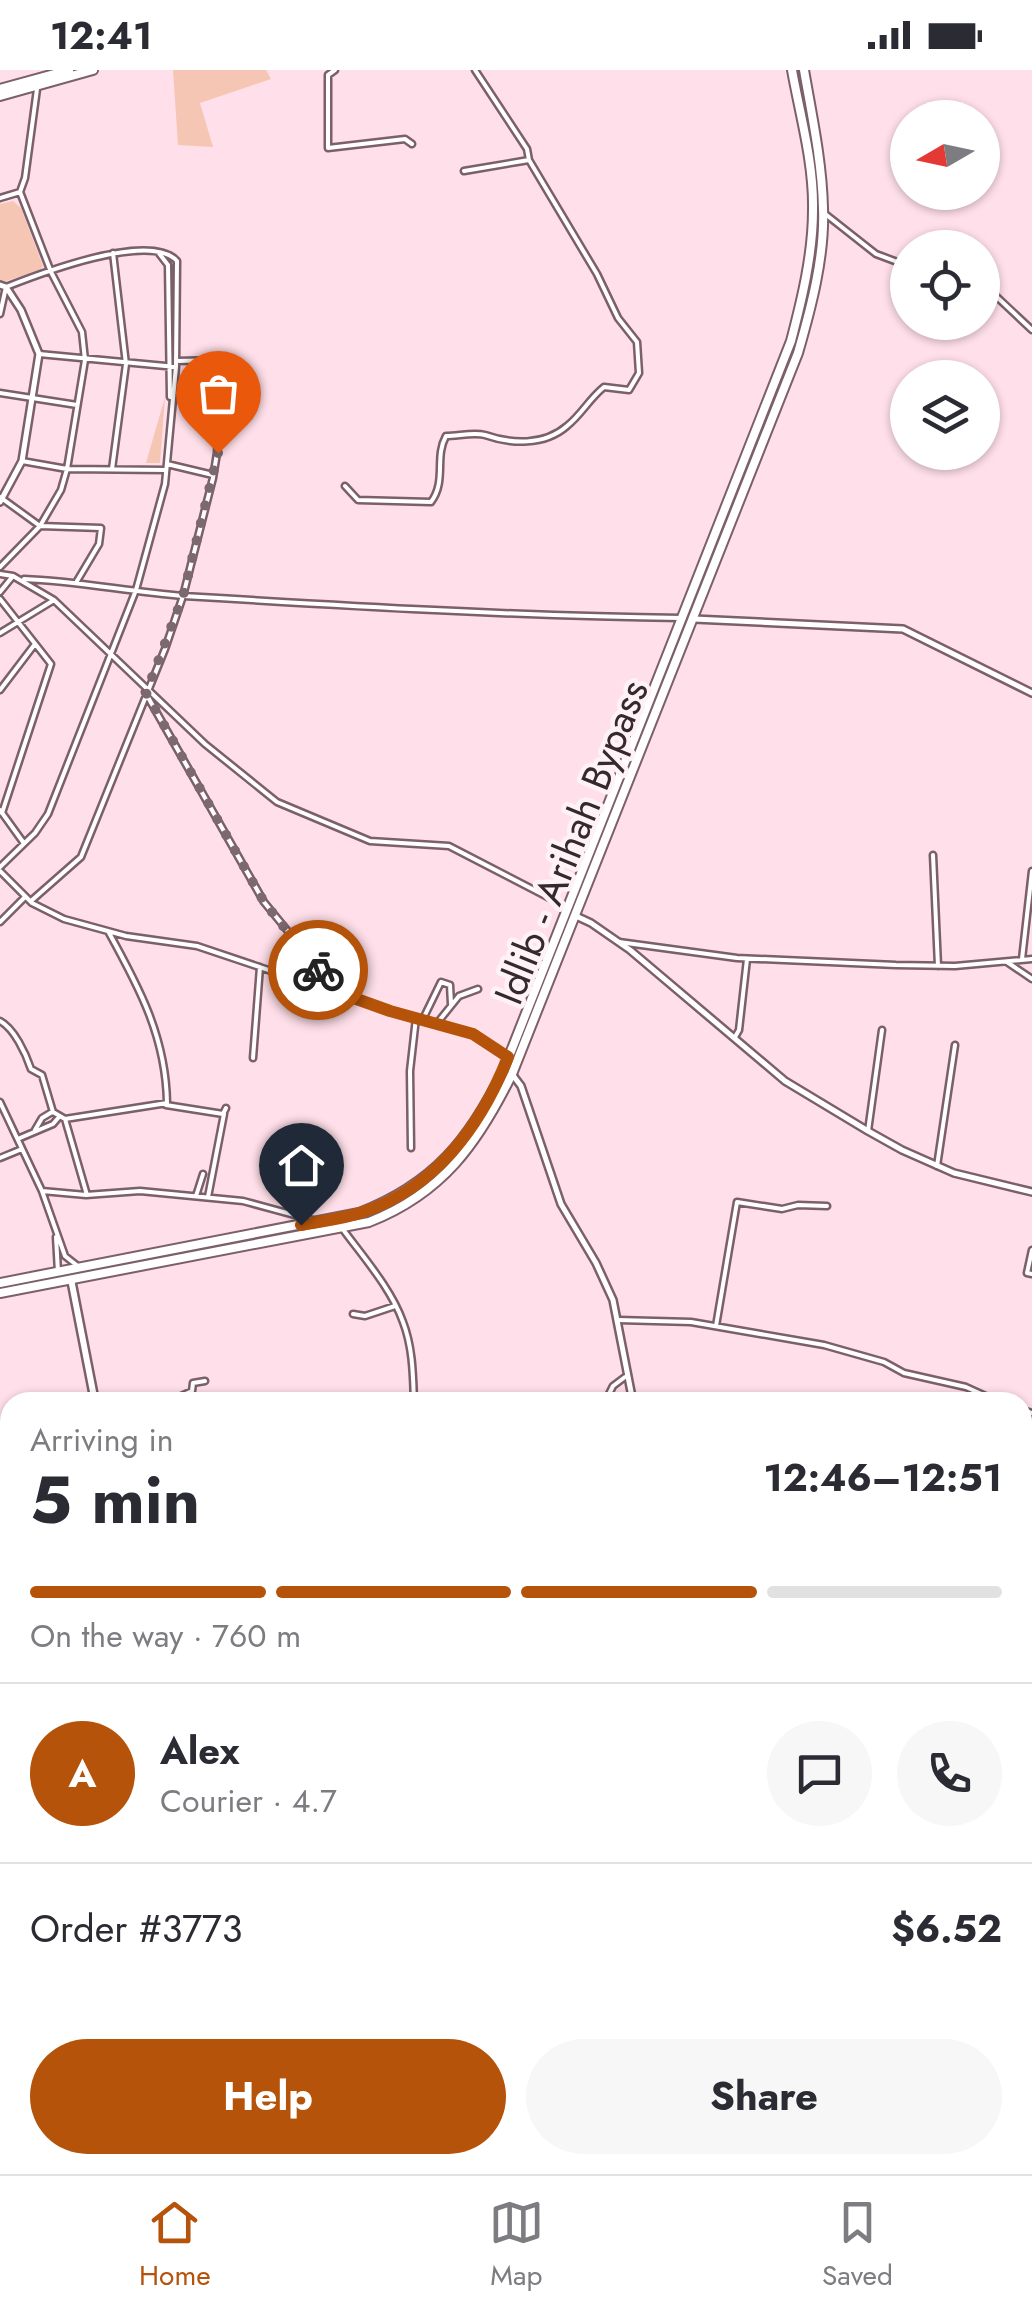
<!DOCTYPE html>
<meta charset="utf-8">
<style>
body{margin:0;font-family:Jost,sans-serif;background:#f7f7f7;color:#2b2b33;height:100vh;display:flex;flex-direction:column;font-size:38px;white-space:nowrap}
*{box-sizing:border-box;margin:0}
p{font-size:32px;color:#7c7c81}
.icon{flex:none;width:55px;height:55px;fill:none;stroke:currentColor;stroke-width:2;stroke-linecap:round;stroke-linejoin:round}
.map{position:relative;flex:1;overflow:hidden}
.details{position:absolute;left:0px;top:1322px;width:1032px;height:782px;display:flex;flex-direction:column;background:#fff;border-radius:30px 30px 0 0;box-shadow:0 2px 8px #0004}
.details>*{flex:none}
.needle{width:65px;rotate:261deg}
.fabs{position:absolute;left:890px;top:30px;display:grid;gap:20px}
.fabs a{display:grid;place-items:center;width:110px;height:110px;border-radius:50%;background:#fff;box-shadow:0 2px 8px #0004;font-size:50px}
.pin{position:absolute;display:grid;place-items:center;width:85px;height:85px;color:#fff;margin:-102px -42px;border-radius:50% 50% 50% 0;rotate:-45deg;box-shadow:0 0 10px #0007}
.pin .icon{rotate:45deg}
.courier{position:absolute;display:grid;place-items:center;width:100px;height:100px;margin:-50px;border:8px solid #b45309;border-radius:50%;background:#fff;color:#222;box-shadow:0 2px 12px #0007}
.overview em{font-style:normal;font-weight:700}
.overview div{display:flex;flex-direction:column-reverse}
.overview{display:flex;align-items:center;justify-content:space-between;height:170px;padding:0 30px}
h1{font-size:65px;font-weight:700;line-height:75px}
.bar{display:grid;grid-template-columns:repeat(4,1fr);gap:15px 10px;align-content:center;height:120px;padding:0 30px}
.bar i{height:12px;border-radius:8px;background:#e1e1e2}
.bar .on{background:#b45309}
.bar p{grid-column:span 4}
.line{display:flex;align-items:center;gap:25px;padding:0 30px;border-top:2px solid #e1e1e2}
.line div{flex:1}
.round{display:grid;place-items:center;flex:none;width:105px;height:105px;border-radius:52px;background:#f7f7f7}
.cta{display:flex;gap:20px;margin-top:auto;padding:20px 30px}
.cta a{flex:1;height:115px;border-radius:60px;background:#b45309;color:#fff;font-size:40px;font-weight:700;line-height:115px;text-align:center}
.cta a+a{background:#f7f7f7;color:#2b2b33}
.status{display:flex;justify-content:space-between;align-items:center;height:70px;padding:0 50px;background:#fff;direction:ltr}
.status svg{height:28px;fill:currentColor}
.tab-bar{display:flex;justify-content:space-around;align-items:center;height:140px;border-top:2px solid #e1e1e2;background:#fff;font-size:28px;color:#7c7c81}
.tab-bar a{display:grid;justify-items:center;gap:5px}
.tab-bar .on{color:#b45309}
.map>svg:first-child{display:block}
</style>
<div class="status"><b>12:41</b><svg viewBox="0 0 49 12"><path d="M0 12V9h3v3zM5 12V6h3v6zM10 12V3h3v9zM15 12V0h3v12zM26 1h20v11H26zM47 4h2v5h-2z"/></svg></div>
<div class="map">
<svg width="1032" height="2104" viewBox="0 0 1032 2104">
<rect width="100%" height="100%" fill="#ffdfe9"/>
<path fill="#f5c6b4" d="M 173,0 L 266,0 L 271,9 L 200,33 L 213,77 L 178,75 Z
M 13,131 L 21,138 L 43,196 L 40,200 L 6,211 L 0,210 L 0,134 Z
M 165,327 L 160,393 L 146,393 Z"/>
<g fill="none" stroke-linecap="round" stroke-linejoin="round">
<g stroke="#7b5f69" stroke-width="9">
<path id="minor" d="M 335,0 L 328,5 L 328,78 L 405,69 L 412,74
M 464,101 L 529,90
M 0,128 L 20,122 L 25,108 L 37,19
M 824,143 L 876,184 L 908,196
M 158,182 L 168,195 L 170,327
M 982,213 L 1032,260
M 0,244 L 6,217 C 39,204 150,161 177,191 L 176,297 L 165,414 L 136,520 L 48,744 L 35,763 L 0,797
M 39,284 L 176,297
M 0,323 L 77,335
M 22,391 L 67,399 L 166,400
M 167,394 L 213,405
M 112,399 L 126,294 L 113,183
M 345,416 L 358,430 L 431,432 C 447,410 434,388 446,366 C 458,366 474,362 485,365 C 511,374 544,376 567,356 C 582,344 589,329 604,317 L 629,320 L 639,303 L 637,272 L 618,248 L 597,204 L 529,90 L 527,79 L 475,0
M 0,427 L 40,456 L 101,458 L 99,474 L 77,511
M 0,497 L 40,456 L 61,420 L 67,399 L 85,290 L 82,262 L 51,202 L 20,122
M 0,504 L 13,506 L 54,530 L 205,674 L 277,732 L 370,771 L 449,776 L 567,837
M 24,509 C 78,511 130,522 184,526 C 350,536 515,546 681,548
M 0,522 L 13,506
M 0,529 L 51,594 L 2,743
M 0,563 L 54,530
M 0,620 L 35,574
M 145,622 L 264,832 L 336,920
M 0,740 L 23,772
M 933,785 L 938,896
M 0,801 L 32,833 L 64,849 L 126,866 L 197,876 L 390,941 L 473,964 L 508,987
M 31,831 L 81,787 L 165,579 L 183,526 L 213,408 L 217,383 L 222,290 L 177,291
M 0,852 L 25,827
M 619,872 L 737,888 L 896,895 L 955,896 L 1032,889
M 1022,889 L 1032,801
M 1007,892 L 1032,909
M 423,949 L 441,912 L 450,915 L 451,934
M 0,951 C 14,958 26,984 31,999 L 42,1005 L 53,1042 L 65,1049
M 438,952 L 459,926 L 478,919
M 735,967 L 739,960 L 747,889
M 253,988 L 260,897
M 0,1032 L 42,1121 L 65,1186 L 79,1197
M 166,1035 L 223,1044 L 226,1038
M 35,1060 L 42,1048 L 52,1042
M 868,1061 L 882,960
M 20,1068 L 53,1054 L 59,1047
M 411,1078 L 410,1001 L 416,948
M 0,1088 L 22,1079
M 937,1096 L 955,975
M 42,1121 L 86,1125 L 140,1121 L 243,1131 L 313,1150
M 87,1125 L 65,1049 L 167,1033 C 166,967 139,917 108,861
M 196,1126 L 203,1104
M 208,1127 L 224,1044
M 342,1158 C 363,1187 391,1218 403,1252 C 413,1278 413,1306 414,1332
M 56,1167 L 58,1202
M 1032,1180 L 1027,1203 L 1032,1204
M 353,1244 L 365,1246 L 395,1236
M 618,1250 L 691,1252 L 824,1275 L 884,1292 L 904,1303 L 966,1317 L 999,1332
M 716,1256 L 737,1132 L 782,1139 L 798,1135 L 827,1136
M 180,1332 L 181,1326 L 192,1321 L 193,1313 L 205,1311
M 605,1332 L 613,1316 L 625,1307
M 1022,1340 L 1032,1343
M 0,1587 L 10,1584
M 1022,1766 L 1032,1766
M 0,1911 L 10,1913
M 1022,2013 L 1032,2012
M 177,2095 L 177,2104
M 352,2104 L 366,2095
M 798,2104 L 812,2095"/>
</g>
<g stroke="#7b5f69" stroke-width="10">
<path id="tertiary" d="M 0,215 L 6,217 L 21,240 L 39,284 L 22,391 L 0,432
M 694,549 L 903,559 L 1032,623
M 576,846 L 591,853 L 630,880 L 785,1011 L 868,1061 L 902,1080 L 954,1103 L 1032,1122
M 512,1004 L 521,1016 L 561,1134 L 596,1193 L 613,1230 L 633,1332
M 1022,1714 L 1032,1723"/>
</g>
<g stroke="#7b5f69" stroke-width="11">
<path id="secondary" d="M 71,1209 L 95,1332
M 314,2095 L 318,2104"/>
</g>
<g stroke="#7b5f69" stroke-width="12">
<path id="primary" d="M 0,19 L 69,0
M 0,26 L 93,0
M 0,1213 L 359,1143 C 434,1114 470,1069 504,999 L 791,271 C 802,229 813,184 813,140 C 814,93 800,45 792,0
M 0,1223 L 369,1152 C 443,1123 478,1073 512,1004 L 798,283 C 811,238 825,186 823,138 C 822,92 812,46 804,0"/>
</g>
<use href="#minor" stroke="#fff" stroke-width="4"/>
<use href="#tertiary" stroke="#fff" stroke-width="5"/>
<use href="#secondary" stroke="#fff" stroke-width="6"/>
<use href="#primary" stroke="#fff" stroke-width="8"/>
</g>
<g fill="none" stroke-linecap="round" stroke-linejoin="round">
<path stroke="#7c696f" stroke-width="10" stroke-dasharray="0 18" d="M 218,383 L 183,526 L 146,623 L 264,832 L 318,900"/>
<path stroke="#b45309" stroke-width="12" d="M 301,1155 C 321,1151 343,1149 363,1142 C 435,1118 481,1056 508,987 L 473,964 L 390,941 L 337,922 L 318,900"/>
</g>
<g text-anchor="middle" stroke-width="9" stroke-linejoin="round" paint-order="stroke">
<g font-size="40" fill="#35292d" stroke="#fff2f6">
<text transform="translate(571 772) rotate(-68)" y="14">Idlib - Arihah Bypass</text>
</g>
</g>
</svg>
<div class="fabs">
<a><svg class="needle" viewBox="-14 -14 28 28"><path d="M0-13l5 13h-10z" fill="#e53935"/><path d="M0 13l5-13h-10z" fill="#7c7c81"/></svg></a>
<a><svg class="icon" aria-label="locate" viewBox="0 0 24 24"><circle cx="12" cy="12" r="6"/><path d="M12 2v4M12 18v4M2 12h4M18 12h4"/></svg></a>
<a><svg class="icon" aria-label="layers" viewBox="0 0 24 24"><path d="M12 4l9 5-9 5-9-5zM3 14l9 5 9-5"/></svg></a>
</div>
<div class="pin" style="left:218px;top:383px;background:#ea580c"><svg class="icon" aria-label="bag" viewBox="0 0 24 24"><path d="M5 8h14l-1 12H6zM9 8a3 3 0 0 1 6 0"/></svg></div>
<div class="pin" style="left:301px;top:1155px;background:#1f2937"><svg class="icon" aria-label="home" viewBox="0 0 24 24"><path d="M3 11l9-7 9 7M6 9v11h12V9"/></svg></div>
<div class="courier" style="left:318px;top:900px"><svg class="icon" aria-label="bike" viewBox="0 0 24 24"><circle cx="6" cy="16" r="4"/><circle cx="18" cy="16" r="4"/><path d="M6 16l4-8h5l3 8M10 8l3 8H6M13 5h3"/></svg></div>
<section class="details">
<div class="overview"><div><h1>5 min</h1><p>Arriving in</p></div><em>12:46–12:51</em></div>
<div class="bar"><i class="on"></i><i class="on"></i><i class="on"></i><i></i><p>On the way · 760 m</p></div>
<div class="line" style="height:180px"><b class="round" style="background:#b45309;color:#fff">A</b><div><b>Alex</b><p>Courier · 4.7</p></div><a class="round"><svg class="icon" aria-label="chat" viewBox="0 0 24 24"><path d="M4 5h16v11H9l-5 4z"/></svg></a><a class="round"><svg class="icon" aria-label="phone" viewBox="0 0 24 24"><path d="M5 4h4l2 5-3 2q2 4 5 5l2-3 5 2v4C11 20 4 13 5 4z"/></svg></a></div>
<div class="line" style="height:130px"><div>Order #3773</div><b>$6.52</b></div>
<div class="cta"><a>Help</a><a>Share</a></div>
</section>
</div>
<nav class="tab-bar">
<a class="on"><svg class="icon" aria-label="home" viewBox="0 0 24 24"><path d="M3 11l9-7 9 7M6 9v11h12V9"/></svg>Home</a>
<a><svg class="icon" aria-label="map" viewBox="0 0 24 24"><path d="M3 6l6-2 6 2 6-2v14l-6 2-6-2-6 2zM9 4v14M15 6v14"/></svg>Map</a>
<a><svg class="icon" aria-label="saved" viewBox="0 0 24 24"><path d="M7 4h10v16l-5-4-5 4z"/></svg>Saved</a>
</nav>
